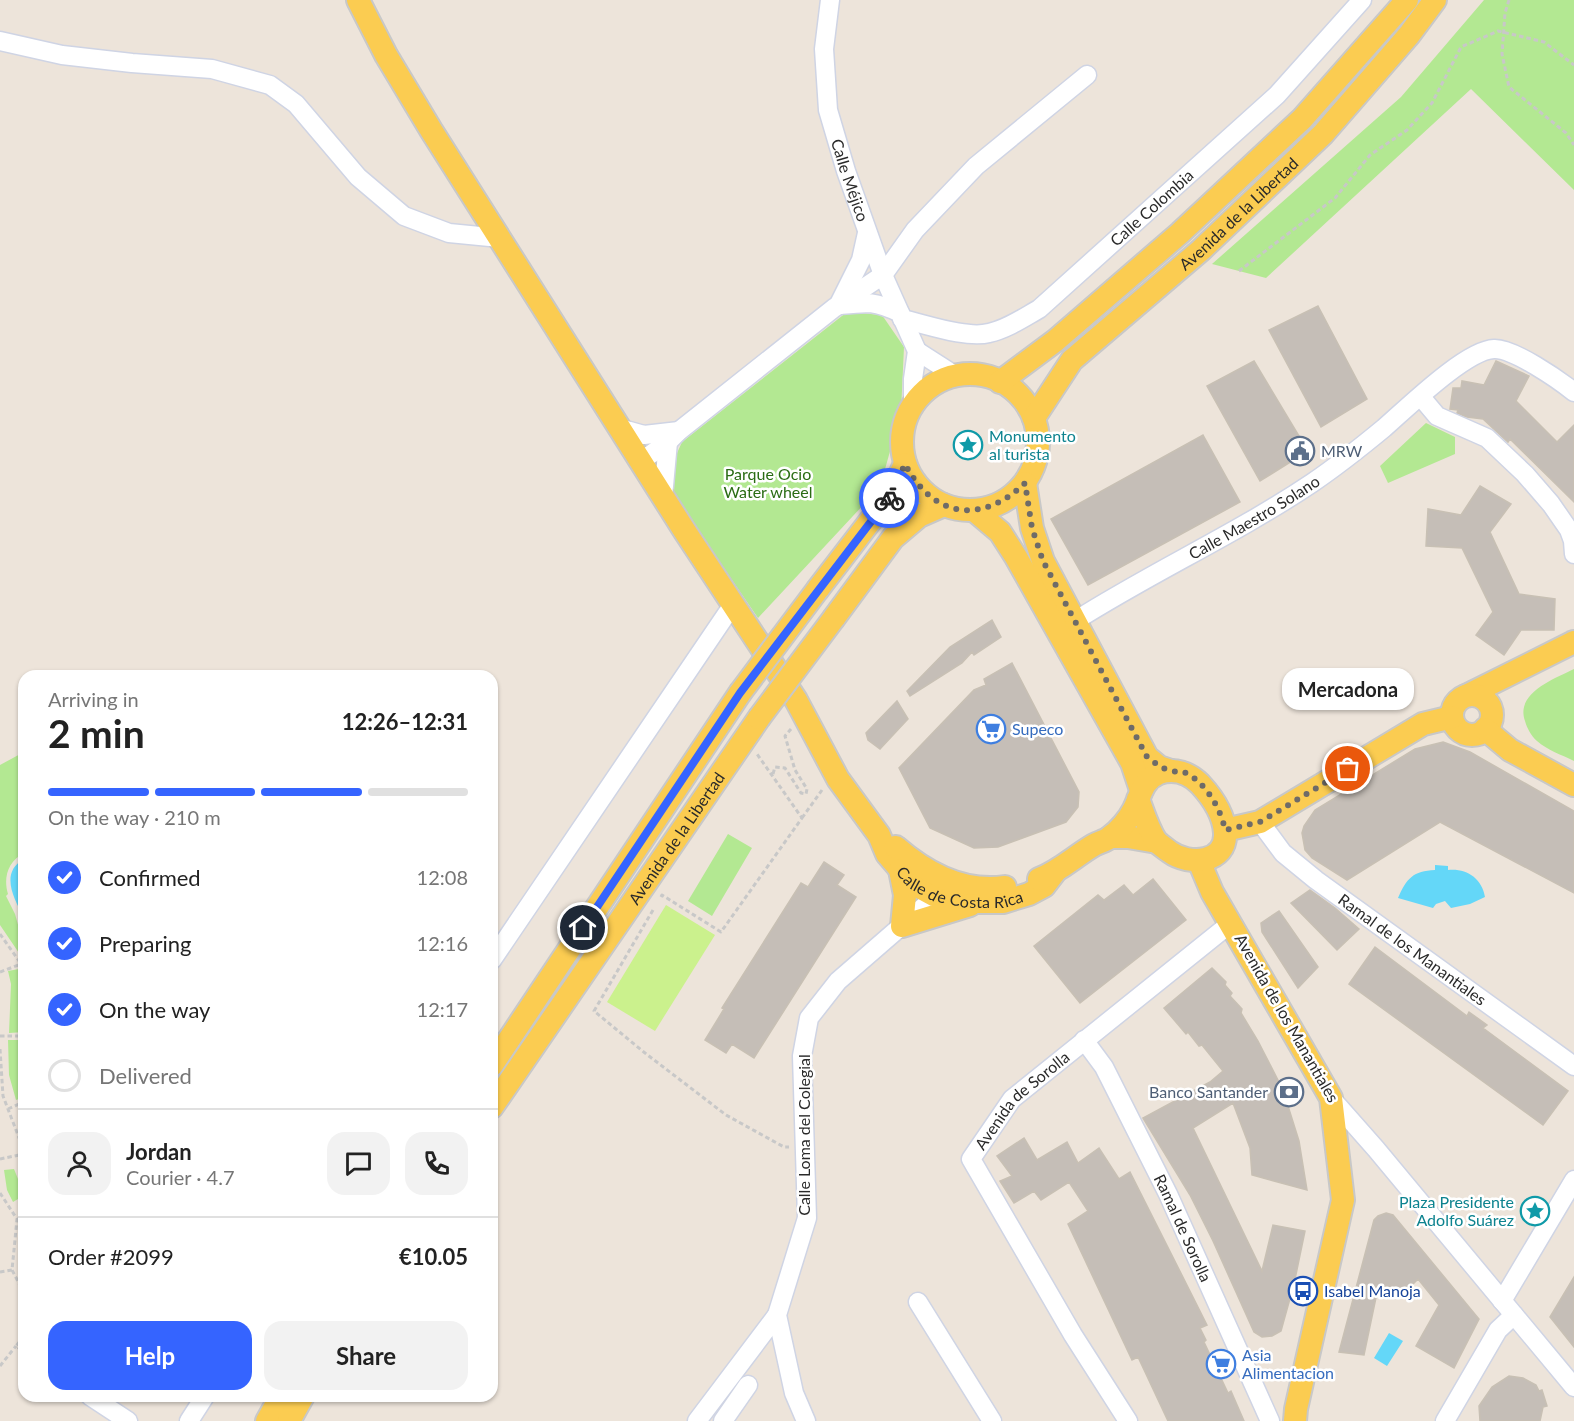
<!DOCTYPE html>
<meta charset="utf-8">
<style>
body{margin:0;font-family:Lato,sans-serif;background:#f2f2f2;color:#222;height:100vh;display:flex;flex-direction:column;font-size:22px;white-space:nowrap}
*{box-sizing:border-box;margin:0}
p{font-size:20px;color:#767676}
.icon{flex:none;width:33px;height:33px;fill:none;stroke:currentColor;stroke-width:2;stroke-linecap:round;stroke-linejoin:round}
.map{position:relative;flex:1;overflow:hidden}
.sheet{position:absolute;left:18px;top:670px;width:480px;height:732px;display:flex;flex-direction:column;background:#fff;border-radius:18px;box-shadow:0 2px 4px #0004}
.sheet>*{flex:none}
.pin{position:absolute;display:grid;place-items:center;width:51px;height:51px;color:#fff;margin:-26px;border:3px solid #fff;border-radius:50%;box-shadow:0 2px 6px #0007}
.courier{position:absolute;display:grid;place-items:center;width:60px;height:60px;margin:-30px;border:4px solid #3564ff;border-radius:50%;background:#fff;color:#222;box-shadow:0 2px 8px #0007}
.bubble{position:absolute;height:42px;border-radius:18px;background:#fff;box-shadow:0 2px 4px #0004;font-size:20px;font-weight:700;line-height:42px;text-align:center}
.headline em{font-style:normal;font-weight:700}
.headline div{display:flex;flex-direction:column-reverse}
.headline{display:flex;align-items:center;justify-content:space-between;height:102px;padding:0 30px}
h1{font-size:39px;font-weight:700;line-height:45px}
.bar{display:grid;grid-template-columns:repeat(4,1fr);gap:9px 6px;align-content:center;height:72px;padding:0 30px}
.bar i{height:8px;border-radius:4px;background:#e0e0e0}
.bar .selected{background:#3564ff}
.bar p{grid-column:span 4}
.line{display:flex;align-items:center;gap:15px;padding:0 30px;border-top:2px solid #e0e0e0}
.line div{flex:1}
.round{display:grid;place-items:center;flex:none;width:63px;height:63px;border-radius:18px;background:#f2f2f2}
ol{padding:0 30px;list-style:none}
li{display:flex;align-items:center;gap:18px;height:66px}
li p{margin-inline-start:auto}
li .icon{padding:6px;border-radius:50%;background:#3564ff;color:#fff;stroke-width:4}
li:last-child{color:#767676}
li i{width:33px;height:33px;border:3px solid #e0e0e0;border-radius:50%}
.primary-button{display:flex;gap:12px;margin-top:auto;padding:12px 30px}
.primary-button a{flex:1;height:69px;border-radius:18px;background:#3564ff;color:#fff;font-size:24px;font-weight:700;line-height:69px;text-align:center}
.primary-button a+a{background:#f2f2f2;color:#222}
.map>svg:first-child{display:block}
</style>
<div class="map">
<svg width="1574" height="1421" viewBox="0 0 1574 1421">
<rect width="100%" height="100%" fill="#ede4da"/>
<path fill="#b3e892" d="M 1484,0 L 1574,0 L 1574,190 L 1471,89 L 1266,278 L 1212,264 L 1401,97 Z
M 847,312 L 882,315 L 904,347 L 901,412 L 880,487 L 758,618 L 674,495 L 669,471 L 682,442 Z
M 1426,423 L 1455,437 L 1455,454 L 1388,483 L 1380,466 Z
M 1574,669 L 1574,761 C 1562,755 1547,750 1537,741 C 1531,736 1527,728 1525,721 C 1515,693 1554,679 1574,669 Z
M 24,752 L 24,853 C 8,861 3,878 8,894 L 6,896 L 15,914 L 22,939 L 19,953 L 0,925 L 0,765 Z
M 728,834 L 752,848 L 712,916 L 688,901 Z
M 19,969 L 24,978 L 24,1032 L 9,1033 L 11,984 L 8,971 Z
M 8,1040 L 24,1040 L 24,1097 L 16,1100 L 9,1075 Z
M 14,1169 L 18,1179 L 18,1199 L 13,1202 L 7,1190 L 4,1170 Z"/>
<path fill="#cbf18d" d="M 666,905 L 715,935 L 655,1031 L 607,1002 Z"/>
<path fill="#64d7f8" d="M 24,859 L 24,917 C 13,898 0,872 24,859 Z
M 1435,865 L 1448,866 L 1448,870 C 1466,868 1482,878 1485,897 L 1470,904 L 1451,908 L 1445,901 L 1436,904 L 1433,908 L 1398,898 C 1407,878 1413,871 1435,870 Z
M 1389,1333 L 1403,1341 L 1387,1366 L 1374,1358 Z"/>
<path fill="#c5beb7" stroke="#c8c0b4" stroke-width="1.5" d="M 1318,306 L 1367,399 L 1321,427 L 1269,330 Z
M 1254,361 L 1308,451 L 1260,481 L 1207,386 Z
M 1496,361 L 1529,376 L 1516,401 L 1557,442 L 1574,425 L 1574,502 L 1510,439 L 1508,442 L 1483,419 L 1467,417 L 1457,413 L 1458,410 L 1450,409 L 1453,388 L 1461,388 L 1462,381 L 1484,385 Z
M 1203,435 L 1240,502 L 1088,585 L 1051,519 Z
M 1480,486 L 1511,504 L 1490,532 L 1519,594 L 1555,599 L 1554,630 L 1521,630 L 1504,655 L 1476,635 L 1493,612 L 1462,548 L 1426,546 L 1428,509 L 1461,515 Z
M 992,620 L 1001,637 L 974,655 L 972,652 L 962,663 L 910,696 L 907,691 L 950,647 Z
M 1012,663 L 1079,792 L 1078,807 L 1066,822 L 998,847 L 974,848 L 930,828 L 899,768 L 974,690 L 986,685 L 984,679 Z
M 897,701 L 908,719 L 880,749 L 868,740 L 866,733 Z
M 1443,742 L 1470,752 L 1574,811 L 1574,893 L 1440,822 L 1347,880 L 1312,858 L 1305,850 L 1302,833 L 1304,826 L 1315,810 L 1415,749 Z
M 824,862 L 844,875 L 837,885 L 856,897 L 754,1058 L 732,1044 L 726,1053 L 705,1040 L 724,1009 L 722,1008 L 801,883 L 808,887 Z
M 1153,879 L 1186,920 L 1080,1003 L 1034,946 L 1098,895 L 1104,900 L 1124,885 L 1133,895 Z
M 1310,890 L 1335,908 L 1359,929 L 1337,950 L 1291,903 Z
M 1279,911 L 1318,967 L 1298,988 L 1262,932 L 1261,923 Z
M 1375,947 L 1467,1016 L 1469,1012 L 1487,1025 L 1483,1028 L 1568,1091 L 1543,1125 L 1349,984 Z
M 1212,968 L 1226,982 L 1225,985 L 1232,993 L 1230,996 L 1242,1009 L 1241,1013 L 1258,1041 L 1283,1090 L 1299,1141 L 1307,1190 L 1252,1175 L 1250,1148 L 1233,1103 L 1193,1128 L 1262,1271 L 1273,1225 L 1305,1231 L 1294,1284 L 1281,1331 L 1272,1336 L 1262,1337 L 1254,1332 L 1213,1241 L 1190,1195 L 1143,1118 L 1210,1082 L 1223,1071 L 1202,1045 L 1199,1046 L 1188,1032 L 1186,1034 L 1164,1008 Z
M 1024,1138 L 1037,1160 L 1067,1142 L 1078,1163 L 1099,1148 L 1119,1179 L 1130,1172 L 1207,1325 L 1200,1328 L 1206,1340 L 1204,1342 L 1228,1393 L 1231,1391 L 1244,1421 L 1168,1421 L 1138,1357 L 1132,1360 L 1068,1224 L 1088,1211 L 1069,1182 L 1041,1200 L 1034,1191 L 1014,1203 L 1000,1181 L 1012,1176 L 997,1156 Z
M 1386,1213 L 1393,1215 L 1479,1319 L 1454,1368 L 1416,1346 L 1439,1305 L 1418,1279 L 1410,1287 L 1394,1292 L 1378,1288 L 1364,1355 L 1339,1352 L 1374,1220 L 1378,1216 Z
M 1574,1277 L 1574,1347 L 1550,1317 Z
M 1509,1376 L 1523,1378 L 1536,1385 L 1539,1391 L 1542,1390 L 1547,1406 L 1543,1407 L 1540,1421 L 1480,1421 L 1479,1406 L 1492,1387 Z"/>
<g fill="none" stroke-linecap="round" stroke-linejoin="round">
<g stroke="#cfd4e4" stroke-width="21">
<g id="minor">
<path id="s1" d="M 830,0 L 824,49 L 828,110 L 846,171 L 883,275 L 917,351 L 913,379 L 913,406"/>
<path d="M 0,41 L 62,55 L 132,63 L 212,69 L 270,85 L 296,104 L 358,177 L 404,216 L 449,233 L 500,238"/>
<path d="M 840,302 L 861,260 L 867,233"/>
<path d="M 841,305 C 868,302 875,301 900,313"/>
<path id="s2" d="M 902,319 C 925,324 967,339 989,333 C 1007,329 1023,318 1039,309 L 1277,95 L 1362,0"/>
<path d="M 917,351 L 956,376"/>
<path d="M 1421,397 L 1437,416 L 1487,438 L 1525,474 L 1551,504 L 1569,530 L 1573,541 L 1574,554"/>
<path d="M 619,428 L 644,435 L 679,431"/>
<path d="M 640,462 L 668,442 L 679,431 L 834,308 L 883,275 L 915,230 L 976,166 L 1087,75"/>
<path d="M 663,497 L 668,442"/>
<path id="s3" d="M 1075,621 C 1152,572 1236,534 1312,483 C 1337,466 1361,447 1384,428 C 1407,408 1466,350 1494,349 C 1513,348 1559,380 1574,392"/>
<path id="s4" d="M 1260,822 L 1283,853 L 1316,880 L 1574,1066"/>
<path d="M 492,960 L 732,606"/>
<path id="s5" d="M 1084,1040 L 1104,1067 L 1168,1194 L 1270,1421"/>
<path d="M 1331,1098 L 1376,1149 L 1574,1387"/>
<path d="M 1502,1301 L 1574,1180"/>
<path d="M 918,1302 L 992,1421"/>
<path d="M 90,1396 L 128,1421"/>
<path d="M 189,1421 L 205,1396"/>
<path d="M 697,1421 L 777,1315"/>
<path d="M 723,1421 L 748,1385"/>
<path d="M 806,1421 L 794,1393 L 777,1315 L 807,1218 L 802,1056 L 809,1018 L 838,981 L 929,902 L 934,895"/>
<path id="s6" d="M 1128,1421 L 1073,1335 L 971,1159 L 1012,1099 L 1231,923"/>
<path d="M 1445,1421 L 1498,1330 L 1514,1315"/>
</g>
</g>
<g stroke="#c8c8c8" stroke-width="26">
<g id="major">
<path id="s7" d="M 358,0 L 386,55 L 431,130 L 684,530 L 796,700 L 838,779 L 879,835 L 887,854 L 912,883 L 934,895 L 966,902 L 1003,902 L 1029,894 L 1044,886 L 1054,873"/>
<circle cx="970" cy="442" r="68"/>
<path d="M 1000,382 L 1055,341 L 1180,233 L 1302,119 L 1407,0"/>
<path id="s8" d="M 1034,418 L 1072,360 L 1201,250 L 1323,134 L 1409,35 L 1435,0"/>
<path d="M 1025,483 L 1032,528 L 1043,561 L 1147,757 L 1159,767 L 1171,771"/>
<path d="M 974,510 L 1000,532 L 1016,557 L 1132,763 L 1141,790"/>
<path d="M 818,589 L 891,494 L 905,464"/>
<path d="M 834,618 L 893,538 L 919,516 L 944,505"/>
<path d="M 1468,695 L 1574,642"/>
<circle cx="1472" cy="715" r="20"/>
<path d="M 1485,729 L 1510,750 L 1574,785"/>
<path d="M 1225,830 L 1260,822 L 1423,724 L 1452,717"/>
<path d="M 1111,837 L 1128,837 L 1157,842"/>
<path d="M 896,847 C 926,873 963,893 1005,887"/>
<path d="M 1199,861 L 1212,892 L 1331,1098 L 1343,1200 L 1296,1409 L 1295,1421"/>
<path d="M 900,870 L 905,895 L 902,926 L 970,905"/>
<path d="M 1039,879 C 1060,871 1075,856 1094,845 C 1099,842 1106,841 1110,837 C 1119,831 1129,819 1134,809 C 1141,795 1142,780 1159,773 C 1175,768 1189,773 1200,784 C 1212,797 1224,815 1225,833 C 1227,863 1189,866 1170,852 C 1166,849 1160,845 1156,841 C 1148,829 1143,812 1138,799"/>
<path d="M 492,1065 L 740,693"/>
<path id="s9" d="M 492,1107 L 759,718"/>
<path d="M 267,1421 L 281,1396"/>
<path d="M 289,1421 L 303,1396"/>
</g>
</g>
<path stroke="#c8c8c8" stroke-width="3" stroke-dasharray="4.5 3" stroke-linecap="butt" d="M 1509,0 L 1505,13 L 1502,54 L 1509,87 L 1566,133 L 1574,145
M 1239,271 L 1335,198 L 1370,155 L 1407,130 L 1432,103 L 1461,47 L 1498,31 L 1544,42 L 1574,65
M 773,774 L 775,767 L 785,768 L 801,793 L 806,794 L 807,789 L 795,770 L 785,736 L 791,729
M 802,818 L 822,790
M 661,897 L 662,895 L 721,932 L 802,818 L 757,754
M 653,910 L 594,1011 L 645,1053 L 726,1115 L 784,1147 L 789,1147
M 0,934 L 24,968
M 0,972 L 21,964
M 0,1036 L 24,1036
M 0,1049 L 3,1096 L 24,1151
M 8,1109 L 24,1102
M 0,1159 L 24,1154
M 0,1193 L 17,1219 L 12,1270 L 24,1293
M 0,1272 L 12,1270
M 24,1336 L 16,1346 L 24,1352
M 0,1366 L 16,1346"/>
<use href="#minor" stroke="#fff" stroke-width="18"/>
<use href="#major" stroke="#fbcc51" stroke-width="22"/>
<g stroke="#c8c8c8" stroke-width="26" stroke-linecap="butt">
<path id="major-bridge" d="M 740,693 L 818,589
M 759,718 L 834,618"/>
</g>
<use href="#major-bridge" stroke="#fbcc51" stroke-width="22"/>
</g>
<g fill="none" stroke-linecap="round" stroke-linejoin="round">
<path stroke="#6e6b68" stroke-width="6" stroke-dasharray="0 10.8" d="M 889,498 L 905,464 C 933,518 982,525 1025,483 L 1032,528 L 1043,561 L 1147,757 C 1155,763 1162,769 1172,771 C 1177,772 1181,771 1186,773 C 1206,783 1221,809 1225,830 L 1260,822 L 1348,769"/>
<path stroke="#3564ff" stroke-width="8" d="M 583,928 L 740,693 L 889,498"/>
</g>
<defs>
<g id="sight-ring" transform="scale(1.5)"><circle r="9.5" fill="#fff" stroke="#0f9aa8" stroke-width="1.5"/><path d="M0-6L1.8-2.2L6-1.7L2.9 1.2L3.7 5.4L0 3.3L-3.7 5.4L-2.9 1.2L-6-1.7L-1.8-2.2Z" fill="#0f9aa8"/></g>
<g id="civic-ring" transform="scale(1.5)"><circle r="9.5" fill="#fff" stroke="#5c6f8a" stroke-width="1.5"/><path d="M-.6-6.5H3V-4.5H.6V-3L4-1V1h2V6H-6V1h2V-1L-.6-3ZM-1.2 2.5V6h2.4V2.5Z" fill="#5c6f8a"/></g>
<g id="supermarket-ring" transform="scale(1.5)"><circle r="9.5" fill="#fff" stroke="#3f7fe0" stroke-width="1.5"/><path d="M-6-5.5h2.5l.6 2H6L4.5 2H-2.5L-4.4-4H-6ZM-1.5 3.2a1.3 1.3 0 1 0 .1 0ZM3 3.2a1.3 1.3 0 1 0 .1 0Z" fill="#3f7fe0"/></g>
<g id="bank-ring" transform="scale(1.5)"><circle r="9.5" fill="#fff" stroke="#5c6f8a" stroke-width="1.5"/><path d="M-6-4H6V4H-6ZM0-2.3a2.3 2.3 0 1 0 0 4.6a2.3 2.3 0 1 0 0-4.6Z" fill="#5c6f8a"/></g>
<g id="bus-ring" transform="scale(1.5)"><circle r="9.5" fill="#fff" stroke="#1a4fb4" stroke-width="1.5"/><path d="M-5-6H5V4H4V6H2V4H-2V6H-4V4H-5ZM-3.5-4V0h7V-4ZM-3.5 1.2v1.5H-2V1.2ZM2 1.2v1.5H3.5V1.2Z" fill="#1a4fb4"/></g>
</defs>
<g fill-rule="evenodd">
<use href="#sight-ring" x="968" y="445"/>
<use href="#civic-ring" x="1300" y="451"/>
<use href="#supermarket-ring" x="991" y="729"/>
<use href="#bank-ring" x="1289" y="1092"/>
<use href="#sight-ring" x="1535" y="1211"/>
<use href="#bus-ring" x="1303" y="1291"/>
<use href="#supermarket-ring" x="1221" y="1364"/>
</g>
<g text-anchor="middle" stroke-width="5" stroke-linejoin="round" paint-order="stroke">
<g font-size="16" fill="#2a2a2a" stroke="#fff">
<text dy="6" stroke="none"><textPath href="#s1" startOffset="184">Calle Méjico</textPath></text>
<text dy="6" stroke="none"><textPath href="#s2" startOffset="296">Calle Colombia</textPath></text>
<text dy="6" stroke="none"><textPath href="#s8" startOffset="291">Avenida de la Libertad</textPath></text>
<text dy="6" stroke="none"><textPath href="#s3" startOffset="207">Calle Maestro Solano</textPath></text>
<text dy="6" stroke="none"><textPath href="#s9" startOffset="326">Avenida de la Libertad</textPath></text>
<text dy="6" stroke="none"><textPath href="#s7" startOffset="1092">Calle de Costa Rica</textPath></text>
<text dy="6" stroke="none"><textPath href="#s4" startOffset="200">Ramal de los Manantiales</textPath></text>
<text transform="translate(1287 1018) rotate(60)" y="6">Avenida de los Manantiales</text>
<text dy="6" stroke="none"><textPath href="#s6" startOffset="384">Avenida de Sorolla</textPath></text>
<text transform="translate(804 1135) rotate(-90)" y="6">Calle Loma del Colegial</text>
<text dy="6" stroke="none"><textPath href="#s5" startOffset="213">Ramal de Sorolla</textPath></text>
</g>
<g font-size="16" fill="#0d838f" stroke="#fff" text-anchor="start">
<text x="989" y="442">Monumento<tspan x="989" dy="18">al turista</tspan></text>
<text x="1514" y="1208" text-anchor="end">Plaza Presidente<tspan x="1514" dy="18">Adolfo Suárez</tspan></text>
</g>
<g font-size="16" fill="#4e5e75" stroke="#fff" text-anchor="start">
<text x="1321" y="457">MRW</text>
<text x="1268" y="1098" text-anchor="end">Banco Santander</text>
</g>
<g font-size="16" fill="#2a6c14" stroke="#fff">
<text x="768" y="480">Parque Ocio<tspan x="768" dy="18">Water wheel</tspan></text>
</g>
<g font-size="16" fill="#366cbe" stroke="#fff" text-anchor="start">
<text x="1012" y="735">Supeco</text>
<text x="1242" y="1361">Asia<tspan x="1242" dy="18">Alimentacion</tspan></text>
</g>
<g font-size="16" fill="#164399" stroke="#fff" text-anchor="start">
<text x="1324" y="1297">Isabel Manoja</text>
</g>
</g>
</svg>
<div class="pin" style="left:1348px;top:769px;background:#ea580c"><svg class="icon" aria-label="bag" viewBox="0 0 24 24"><path d="M5 8h14l-1 12H6zM9 8a3 3 0 0 1 6 0"/></svg></div>
<div class="pin" style="left:583px;top:928px;background:#1f2937"><svg class="icon" aria-label="home" viewBox="0 0 24 24"><path d="M3 11l9-7 9 7M6 9v11h12V9"/></svg></div>
<div class="courier" style="left:889px;top:498px"><svg class="icon" aria-label="bike" viewBox="0 0 24 24"><circle cx="6" cy="16" r="4"/><circle cx="18" cy="16" r="4"/><path d="M6 16l4-8h5l3 8M10 8l3 8H6M13 5h3"/></svg></div>
<div class="bubble" style="left:1282px;top:668px;width:132px">Mercadona</div>
<section class="sheet">
<div class="headline"><div><h1>2 min</h1><p>Arriving in</p></div><em>12:26–12:31</em></div>
<div class="bar"><i class="selected"></i><i class="selected"></i><i class="selected"></i><i></i><p>On the way · 210 m</p></div>
<ol>
<li><svg class="icon" aria-label="check" viewBox="0 0 24 24"><path d="M5 12l5 5 9-10"/></svg>Confirmed<p>12:08</p></li>
<li><svg class="icon" aria-label="check" viewBox="0 0 24 24"><path d="M5 12l5 5 9-10"/></svg>Preparing<p>12:16</p></li>
<li><svg class="icon" aria-label="check" viewBox="0 0 24 24"><path d="M5 12l5 5 9-10"/></svg>On the way<p>12:17</p></li>
<li><i></i>Delivered</li>
</ol>
<div class="line" style="height:108px"><a class="round"><svg class="icon" aria-label="person" viewBox="0 0 24 24"><circle cx="12" cy="8" r="4"/><path d="M4 21q1-7 8-7t8 7"/></svg></a><div><b>Jordan</b><p>Courier · 4.7</p></div><a class="round"><svg class="icon" aria-label="chat" viewBox="0 0 24 24"><path d="M4 5h16v11H9l-5 4z"/></svg></a><a class="round"><svg class="icon" aria-label="phone" viewBox="0 0 24 24"><path d="M5 4h4l2 5-3 2q2 4 5 5l2-3 5 2v4C11 20 4 13 5 4z"/></svg></a></div>
<div class="line" style="height:78px"><div>Order #2099</div><b>€10.05</b></div>
<div class="primary-button"><a>Help</a><a>Share</a></div>
</section>
</div>
